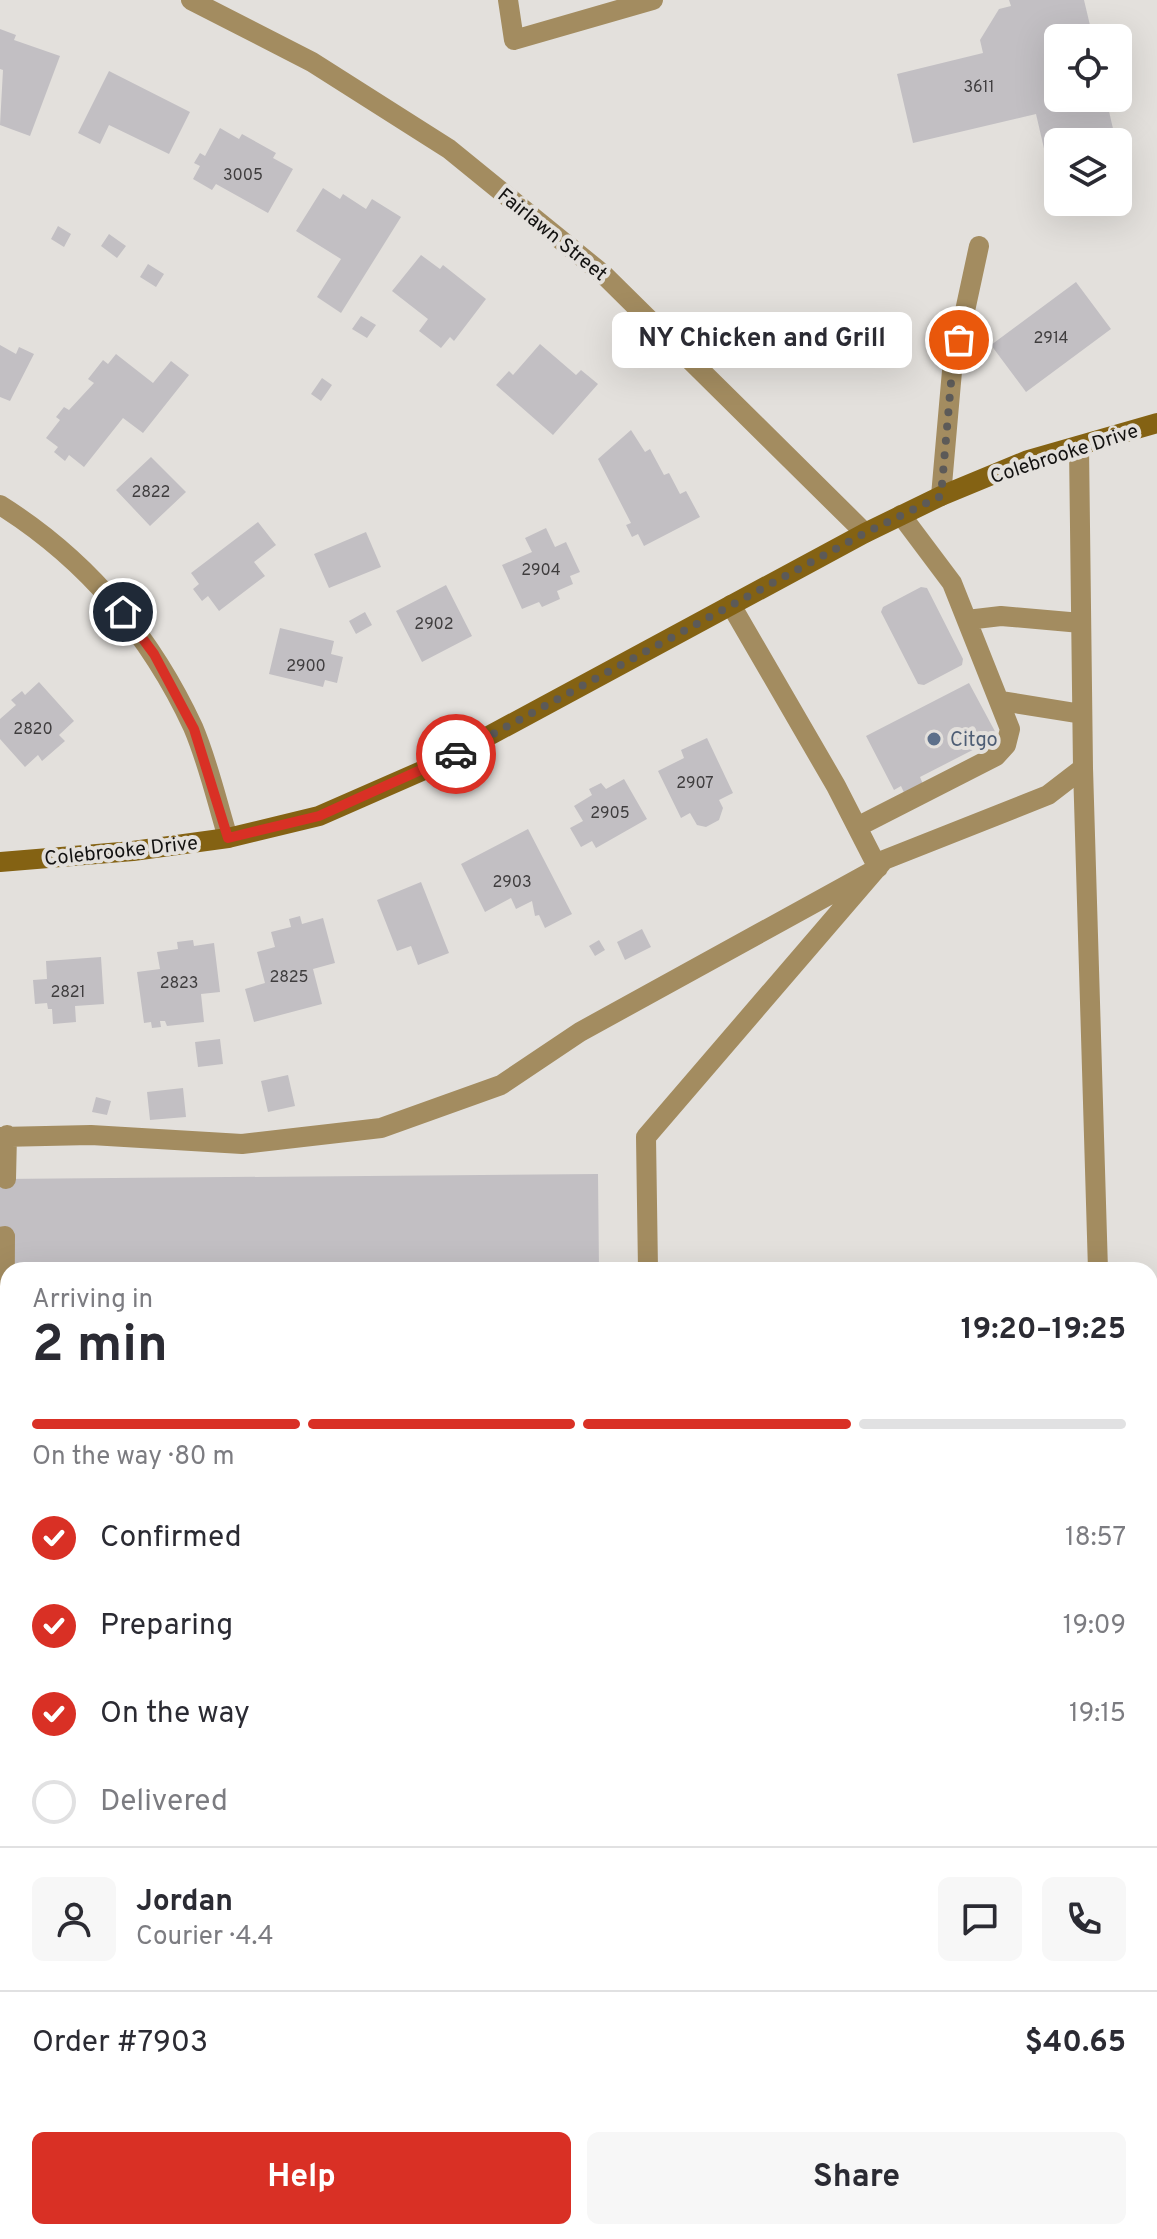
<!DOCTYPE html>
<meta charset="utf-8">
<style>
body{margin:0;font-family:Overpass,sans-serif;background:#f7f7f7;color:#2b2b33;height:100vh;display:flex;flex-direction:column;font-size:30px;white-space:nowrap}
*{box-sizing:border-box;margin:0}
p{font-size:26px;color:#7c7c81}
.icon{flex:none;width:44px;height:44px;fill:none;stroke:currentColor;stroke-width:2;stroke-linecap:round;stroke-linejoin:round}
.map{position:relative;flex:1;overflow:hidden}
.side{position:absolute;left:0px;top:1262px;width:1158px;height:978px;display:flex;flex-direction:column;background:#fff;border-radius:24px 24px 0 0;box-shadow:0 8px 32px #0002}
.side>*{flex:none}
.tools{position:absolute;left:1044px;top:24px;display:grid;gap:16px}
.tools a{display:grid;place-items:center;width:88px;height:88px;border-radius:12px;background:#fff;box-shadow:0 8px 32px #0002;font-size:40px}
.pin{position:absolute;display:grid;place-items:center;width:68px;height:68px;color:#fff;margin:-34px;border:4px solid #fff;border-radius:50%;box-shadow:0 2px 8px #0007}
.courier{position:absolute;display:grid;place-items:center;width:80px;height:80px;margin:-40px;border:6px solid #d93025;border-radius:50%;background:#fff;color:#222;box-shadow:0 2px 10px #0007}
.bubble{position:absolute;height:56px;border-radius:12px;background:#fff;box-shadow:0 8px 32px #0002;font-size:26px;font-weight:700;line-height:56px;text-align:center}
.headline em{font-style:normal;font-weight:700}
.headline div{display:flex;flex-direction:column-reverse}
.headline{display:flex;align-items:center;justify-content:space-between;height:136px;padding:0 32px}
h1{font-size:52px;font-weight:700;line-height:60px}
.bar{display:grid;grid-template-columns:repeat(4,1fr);gap:12px 8px;align-content:center;height:96px;padding:0 32px}
.bar i{height:10px;border-radius:6px;background:#e1e1e2}
.bar .selected{background:#d93025}
.bar p{grid-column:span 4}
.line{display:flex;align-items:center;gap:20px;padding:0 32px;border-top:2px solid #e1e1e2}
.line div{flex:1}
.round{display:grid;place-items:center;flex:none;width:84px;height:84px;border-radius:12px;background:#f7f7f7}
ol{padding:0 32px;list-style:none}
li{display:flex;align-items:center;gap:24px;height:88px}
li p{margin-inline-start:auto}
li .icon{padding:8px;border-radius:50%;background:#d93025;color:#fff;stroke-width:4}
li:last-child{color:#7c7c81}
li i{width:44px;height:44px;border:4px solid #e1e1e2;border-radius:50%}
.action{display:flex;gap:16px;margin-top:auto;padding:16px 32px}
.action a{flex:1;height:92px;border-radius:12px;background:#d93025;color:#fff;font-size:32px;font-weight:700;line-height:92px;text-align:center}
.action a+a{background:#f7f7f7;color:#2b2b33}
.map>svg:first-child{display:block}
</style>
<div class="map">
<svg width="1157" height="2239" viewBox="0 0 1157 2239">
<rect width="100%" height="100%" fill="#e3e0dc"/>
<path fill="#c2bfc3" d="M 1009,0 L 1084,0 L 1093,38 L 1058,38 L 1058,98 L 1106,98 L 1116,142 L 1058,142 L 1058,168 L 1049,170 L 1036,114 L 913,143 L 897,74 L 983,53 L 980,40 L 999,9 L 1011,6 Z
M 0,29 L 16,35 L 14,40 L 60,56 L 30,136 L 0,125 L 3,70 L 0,69 Z
M 109,71 L 190,112 L 169,154 L 109,125 L 100,144 L 78,133 Z
M 220,128 L 239,139 L 242,134 L 276,153 L 273,158 L 293,169 L 268,213 L 216,184 L 212,190 L 193,179 L 200,166 L 194,163 L 200,153 L 205,156 Z
M 323,188 L 340,199 L 343,194 L 366,209 L 372,199 L 401,217 L 341,313 L 317,297 L 341,259 L 296,231 Z
M 58,226 L 71,234 L 64,247 L 51,239 Z
M 109,234 L 126,246 L 117,258 L 101,246 Z
M 421,255 L 440,269 L 443,265 L 486,299 L 454,341 L 450,337 L 441,348 L 419,331 L 428,319 L 392,291 Z
M 148,264 L 164,274 L 156,287 L 140,277 Z
M 1076,282 L 1111,329 L 1026,392 L 991,345 Z
M 361,316 L 376,325 L 367,338 L 352,329 Z
M 540,344 L 576,375 L 581,370 L 598,384 L 553,435 L 496,385 L 509,371 L 513,375 Z
M 0,345 L 16,354 L 19,347 L 34,354 L 10,401 L 0,397 Z
M 116,354 L 153,383 L 171,361 L 189,375 L 143,433 L 123,418 L 84,467 L 69,455 L 65,461 L 54,452 L 58,447 L 46,438 L 60,420 L 56,417 L 64,407 L 69,410 L 94,383 L 88,379 L 103,360 L 108,364 Z
M 322,378 L 332,385 L 321,401 L 311,394 Z
M 631,430 L 645,452 L 650,449 L 664,475 L 669,473 L 680,494 L 686,491 L 700,517 L 644,546 L 638,534 L 632,537 L 626,525 L 631,523 L 598,459 Z
M 151,457 L 186,492 L 150,526 L 116,490 Z
M 258,522 L 276,545 L 254,562 L 265,576 L 219,611 L 208,596 L 202,601 L 193,589 L 199,584 L 191,573 Z
M 546,528 L 555,547 L 566,542 L 580,572 L 570,576 L 573,584 L 557,591 L 560,599 L 542,607 L 539,602 L 522,609 L 502,565 L 532,552 L 525,538 Z
M 366,532 L 381,567 L 329,588 L 314,554 Z
M 446,585 L 472,636 L 422,662 L 396,611 Z
M 921,587 L 927,588 L 963,659 L 962,665 L 924,685 L 918,684 L 881,612 L 883,607 Z
M 365,612 L 372,625 L 356,634 L 349,621 Z
M 280,628 L 334,641 L 331,654 L 343,657 L 337,683 L 325,680 L 323,687 L 269,674 Z
M 39,682 L 74,721 L 59,735 L 65,741 L 42,761 L 38,755 L 25,767 L 0,739 L 0,719 L 16,705 L 11,700 L 22,691 L 25,695 Z
M 969,683 L 998,737 L 920,777 L 925,789 L 907,799 L 901,786 L 894,790 L 866,736 Z
M 707,738 L 733,793 L 719,800 L 723,808 L 719,820 L 706,827 L 697,825 L 690,813 L 681,818 L 658,771 L 684,758 L 681,750 Z
M 624,779 L 647,819 L 596,848 L 592,841 L 581,847 L 570,828 L 583,821 L 574,806 L 592,795 L 589,789 L 601,783 L 606,789 Z
M 528,829 L 572,914 L 545,928 L 539,915 L 535,916 L 532,901 L 516,909 L 511,898 L 485,912 L 461,864 Z
M 421,882 L 449,953 L 418,965 L 411,946 L 397,951 L 377,900 Z
M 300,916 L 302,924 L 323,918 L 335,963 L 313,969 L 322,1004 L 254,1022 L 245,989 L 265,983 L 257,952 L 275,947 L 271,932 L 291,927 L 289,919 Z
M 642,929 L 651,947 L 625,960 L 617,942 Z
M 193,940 L 194,946 L 214,943 L 220,992 L 201,994 L 204,1022 L 167,1026 L 165,1021 L 160,1021 L 161,1027 L 152,1028 L 151,1022 L 144,1023 L 137,972 L 160,969 L 157,952 L 178,949 L 177,942 Z
M 599,940 L 605,950 L 595,956 L 589,946 Z
M 101,957 L 104,1004 L 75,1006 L 76,1022 L 53,1024 L 52,1009 L 48,1009 L 47,1003 L 35,1004 L 33,980 L 47,979 L 46,961 Z
M 220,1039 L 223,1064 L 198,1067 L 195,1042 Z
M 288,1075 L 295,1106 L 268,1112 L 261,1081 Z
M 183,1088 L 186,1117 L 150,1120 L 147,1092 Z
M 96,1097 L 111,1101 L 107,1115 L 92,1112 Z
M 598,1174 L 599,1270 L 8,1270 L 8,2232 L 281,2232 L 281,2239 L 0,2239 L 0,1179 Z"/>
<g fill="none" stroke-linecap="round" stroke-linejoin="round">
<path stroke="#a38c60" stroke-width="20" d="M 508,0 L 514,40 L 653,0
M 1079,446 L 1083,768 L 1098,1270
M 941,496 L 952,371 L 979,246
M 967,620 L 1001,616 L 1081,623
M 1002,701 L 1082,714
M 857,827 L 996,756 L 1006,745 L 1010,729 L 952,583 L 901,515
M 0,1137 L 91,1135 L 242,1144 L 381,1128 L 501,1085 L 580,1032 L 878,868 L 836,786 L 731,605
M 6,1179 L 7,1135
M 0,1237 L 5,1236 L 2,1697 L 4,2239
M 648,1270 L 646,1137 L 884,860 L 1048,795 L 1083,768"/>
<path stroke="#a38c60" stroke-width="20" d="M 191,0 L 312,62 L 449,149 L 604,275 L 865,533
M 0,505 C 86,559 150,635 193,727 C 208,762 217,802 228,838"/>
<path stroke="#846213" stroke-width="20" d="M 0,862 L 133,851 L 228,838 L 319,816 L 433,766 L 865,533 L 941,496 L 1028,460 L 1157,423
M 788,2232 L 855,2239"/>
<path stroke="#45330d" stroke-width="24" d="M 1150,2129 L 1157,2112
M 1029,2239 L 1049,2232"/>
</g>
<g fill="none" stroke-linecap="round" stroke-linejoin="round">
<path stroke="#5c5a58" stroke-width="8" stroke-dasharray="0 14.4" d="M 456,754 L 865,533 L 941,496 L 952,371 L 959,340"/>
<path stroke="#d93025" stroke-width="10" d="M 123,612 L 154,654 L 194,729 L 228,838 L 319,816 L 456,754"/>
</g>
<circle fill="#5c6f8a" stroke="#e3e0dc" stroke-width="3" cx="934" cy="739" r="8"/>
<g text-anchor="middle" stroke-width="8" stroke-linejoin="round" paint-order="stroke">
<g font-size="16" fill="#3f3d3e">
<text x="979" y="92">3611</text>
<text x="243" y="180">3005</text>
<text x="1051" y="343">2914</text>
<text x="151" y="497">2822</text>
<text x="541" y="575">2904</text>
<text x="434" y="629">2902</text>
<text x="306" y="671">2900</text>
<text x="33" y="734">2820</text>
<text x="695" y="788">2907</text>
<text x="610" y="818">2905</text>
<text x="512" y="887">2903</text>
<text x="289" y="982">2825</text>
<text x="179" y="988">2823</text>
<text x="68" y="997">2821</text>
</g>
<g font-size="20" fill="#131211" stroke="#e3e0dc">
<text transform="translate(553 234) rotate(39)" y="7">Fairlawn Street</text>
<text transform="translate(1064 453) rotate(-18)" y="7">Colebrooke Drive</text>
<text transform="translate(121 850) rotate(-6)" y="7">Colebrooke Drive</text>
</g>
<g font-size="20" fill="#4e5e75" stroke="#e3e0dc" text-anchor="start">
<text x="950" y="746">Citgo</text>
</g>
</g>
</svg>
<div class="tools">
<a><svg class="icon" aria-label="locate" viewBox="0 0 24 24"><circle cx="12" cy="12" r="6"/><path d="M12 2v4M12 18v4M2 12h4M18 12h4"/></svg></a>
<a><svg class="icon" aria-label="layers" viewBox="0 0 24 24"><path d="M12 4l9 5-9 5-9-5zM3 14l9 5 9-5"/></svg></a>
</div>
<div class="pin" style="left:959px;top:340px;background:#ea580c"><svg class="icon" aria-label="bag" viewBox="0 0 24 24"><path d="M5 8h14l-1 12H6zM9 8a3 3 0 0 1 6 0"/></svg></div>
<div class="pin" style="left:123px;top:612px;background:#1f2937"><svg class="icon" aria-label="home" viewBox="0 0 24 24"><path d="M3 11l9-7 9 7M6 9v11h12V9"/></svg></div>
<div class="courier" style="left:456px;top:754px"><svg class="icon" aria-label="car" viewBox="0 0 24 24"><path d="M5 17H2v-5l4-1 3-4h7l3 4 3 1v5h-3M9 17h6M6 11h13"/><circle cx="7" cy="17" r="2"/><circle cx="17" cy="17" r="2"/></svg></div>
<div class="bubble" style="left:612px;top:312px;width:300px">NY Chicken and Grill</div>
<section class="side">
<div class="headline"><div><h1>2 min</h1><p>Arriving in</p></div><em>19:20–19:25</em></div>
<div class="bar"><i class="selected"></i><i class="selected"></i><i class="selected"></i><i></i><p>On the way · 80 m</p></div>
<ol>
<li><svg class="icon" aria-label="check" viewBox="0 0 24 24"><path d="M5 12l5 5 9-10"/></svg>Confirmed<p>18:57</p></li>
<li><svg class="icon" aria-label="check" viewBox="0 0 24 24"><path d="M5 12l5 5 9-10"/></svg>Preparing<p>19:09</p></li>
<li><svg class="icon" aria-label="check" viewBox="0 0 24 24"><path d="M5 12l5 5 9-10"/></svg>On the way<p>19:15</p></li>
<li><i></i>Delivered</li>
</ol>
<div class="line" style="height:144px"><a class="round"><svg class="icon" aria-label="person" viewBox="0 0 24 24"><circle cx="12" cy="8" r="4"/><path d="M4 21q1-7 8-7t8 7"/></svg></a><div><b>Jordan</b><p>Courier · 4.4</p></div><a class="round"><svg class="icon" aria-label="chat" viewBox="0 0 24 24"><path d="M4 5h16v11H9l-5 4z"/></svg></a><a class="round"><svg class="icon" aria-label="phone" viewBox="0 0 24 24"><path d="M5 4h4l2 5-3 2q2 4 5 5l2-3 5 2v4C11 20 4 13 5 4z"/></svg></a></div>
<div class="line" style="height:104px"><div>Order #7903</div><b>$40.65</b></div>
<div class="action"><a>Help</a><a>Share</a></div>
</section>
</div>
